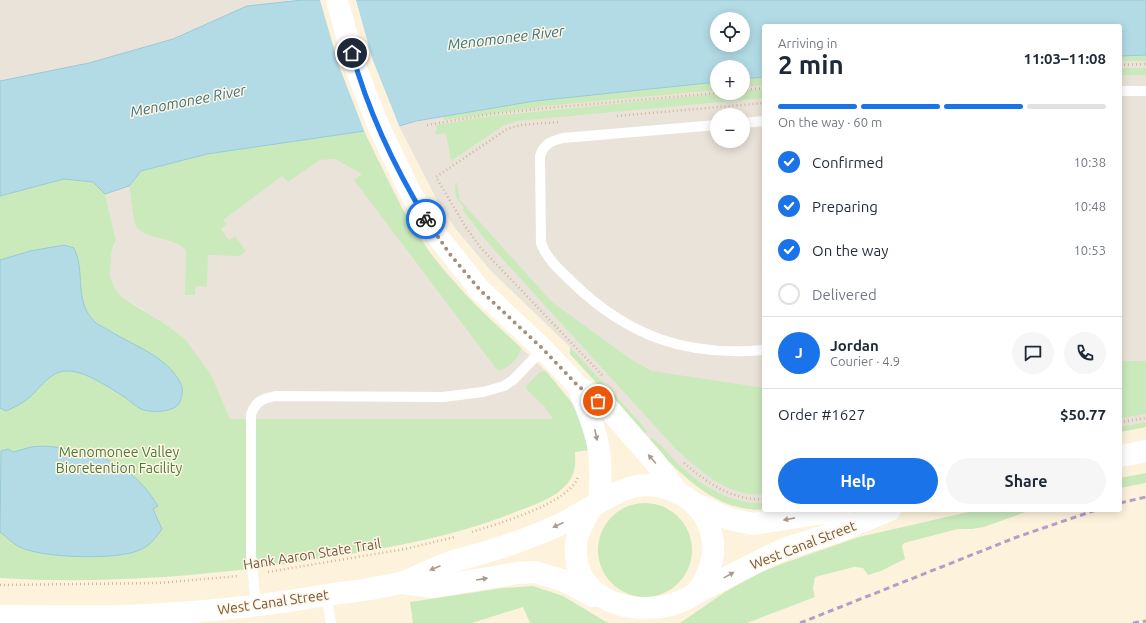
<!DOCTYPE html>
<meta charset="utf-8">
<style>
body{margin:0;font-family:Ubuntu,sans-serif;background:#f6f6f7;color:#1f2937;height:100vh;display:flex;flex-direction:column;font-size:15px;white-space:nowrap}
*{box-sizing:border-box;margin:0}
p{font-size:13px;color:#747a83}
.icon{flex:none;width:22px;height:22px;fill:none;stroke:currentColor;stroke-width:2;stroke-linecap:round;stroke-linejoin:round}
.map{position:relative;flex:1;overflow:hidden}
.side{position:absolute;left:762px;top:24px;width:360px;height:488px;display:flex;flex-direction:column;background:#fff;border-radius:4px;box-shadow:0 2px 10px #0003}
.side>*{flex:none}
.buttons{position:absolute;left:710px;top:12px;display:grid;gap:8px}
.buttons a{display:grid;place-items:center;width:40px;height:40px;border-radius:50%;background:#fff;box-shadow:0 2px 10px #0003;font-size:20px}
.pin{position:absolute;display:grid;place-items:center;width:34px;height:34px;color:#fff;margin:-17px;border:2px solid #fff;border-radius:50%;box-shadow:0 1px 4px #0007}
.courier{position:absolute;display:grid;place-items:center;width:40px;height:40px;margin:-20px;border:3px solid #1a73e8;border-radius:50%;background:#fff;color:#222;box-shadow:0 1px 5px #0007}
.summary em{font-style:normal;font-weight:600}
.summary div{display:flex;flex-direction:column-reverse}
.summary{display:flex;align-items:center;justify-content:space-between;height:68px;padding:0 16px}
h1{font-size:26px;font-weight:600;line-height:30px}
.bar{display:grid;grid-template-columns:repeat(4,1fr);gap:6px 4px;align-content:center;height:48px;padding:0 16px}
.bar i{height:5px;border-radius:3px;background:#e0e1e3}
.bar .current{background:#1a73e8}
.bar p{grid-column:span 4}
.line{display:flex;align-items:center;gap:10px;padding:0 16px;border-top:1px solid #e0e1e3}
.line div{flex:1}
.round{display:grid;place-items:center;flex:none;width:42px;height:42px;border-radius:21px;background:#f6f6f7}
ol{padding:0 16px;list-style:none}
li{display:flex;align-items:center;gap:12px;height:44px}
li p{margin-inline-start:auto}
li .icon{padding:4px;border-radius:50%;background:#1a73e8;color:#fff;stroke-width:4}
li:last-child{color:#747a83}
li i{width:22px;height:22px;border:2px solid #e0e1e3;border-radius:50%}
.button{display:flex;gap:8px;margin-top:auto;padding:8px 16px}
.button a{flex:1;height:46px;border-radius:24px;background:#1a73e8;color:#fff;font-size:16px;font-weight:600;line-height:46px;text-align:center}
.button a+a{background:#f6f6f7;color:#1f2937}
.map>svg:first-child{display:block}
</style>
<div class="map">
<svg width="1146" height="623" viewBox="0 0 1146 623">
<rect width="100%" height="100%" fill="#fdf3dd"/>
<path fill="#eae3da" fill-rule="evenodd" d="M 0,0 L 303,0 L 247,6 L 173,39 L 89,63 L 0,81 Z
M 1146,55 L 1146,427 L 1120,432 L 1120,56 Z
M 764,77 L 764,509 L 754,510 L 727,503 L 710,494 L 679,471 L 570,354 L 570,347 L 491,271 L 455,228 L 439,204 L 399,126 L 416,121 L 535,101 L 717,82 L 717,93 L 743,93 L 743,79 ZM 717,115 L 743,115 L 743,141 L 717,141 Z
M 364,131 L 403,209 L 430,253 L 474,304 L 546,371 L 572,403 L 584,429 L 230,419 L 221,400 L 145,311 L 123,298 L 115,289 L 110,275 L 112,249 L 116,240 L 105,194 L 129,186 L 141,171 Z"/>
<path fill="#cbeabc" d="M 1146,55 L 1146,61 L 1120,61 L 1120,56 Z
M 764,63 L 764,85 L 743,87 L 743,67 L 734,67 Z
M 1120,68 L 1146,68 L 1146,75 L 1120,75 Z
M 717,72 L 717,90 L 547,106 L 444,120 L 442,112 Z
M 764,89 L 764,98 L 517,121 L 503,126 L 451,161 L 446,133 L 436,135 L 435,131 L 437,130 L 436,125 L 492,116 L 724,93 L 743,93 L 743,91 Z
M 364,131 C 384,173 403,216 431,254 C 457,289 489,318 521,348 C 519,359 508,369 498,371 L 354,180 L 362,174 L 335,159 L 320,160 L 288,182 L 282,176 L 223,220 L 227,224 L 221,229 L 229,240 L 235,236 L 246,251 L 240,256 L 208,255 L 207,287 L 196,286 L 195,295 L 185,295 L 186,250 C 174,237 143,239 136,226 C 133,220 131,194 129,186 L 141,171 L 207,154 Z
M 64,179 L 93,182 L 105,194 L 116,240 L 112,249 L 110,275 L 115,289 L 123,298 L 168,326 L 186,340 L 211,375 L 230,419 L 553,419 L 544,406 L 527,390 L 526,386 L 540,372 L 546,371 L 572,403 L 579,416 L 590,450 L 575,452 C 576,464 575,475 567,484 C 555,499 530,506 513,513 C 455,536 394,547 332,557 C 223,575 110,585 0,578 L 0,196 Z
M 457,182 L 460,200 L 552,302 L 632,360 L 652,371 L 764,388 L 764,494 C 728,498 699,470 675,448 L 488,243 L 462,209 L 464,208 L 456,197 L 455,185 Z
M 570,347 L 644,427 L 647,432 L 643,434 L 570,354 Z
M 1120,361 L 1146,361 L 1146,414 L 1120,418 Z
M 1146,422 L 1146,427 L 1120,432 L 1120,427 Z
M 651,437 C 660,443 668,453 675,461 C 699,484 730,505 764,503 L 764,509 C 716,514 678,471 648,440 Z
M 1146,473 L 1146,483 L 1120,488 L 1120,478 Z
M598 550a47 47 0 1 1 94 0a47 47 0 1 1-94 0Z
M 977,510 L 1031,510 L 984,527 L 972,529 L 958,529 L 904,543 L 902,546 L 905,559 L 881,571 L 868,575 L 863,568 L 854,567 L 815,577 L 813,589 L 815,597 L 747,623 L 680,623 L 725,592 L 761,572 L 784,563 L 859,537 Z
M 533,586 L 563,596 L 608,623 L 530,623 L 523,607 L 472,623 L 413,623 L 410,602 L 503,588 Z"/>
<path fill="#b2dbe6" stroke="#97cad9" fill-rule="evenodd" d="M 303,0 L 1146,0 L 1146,55 L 1120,56 L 1120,26 L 764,26 L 764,77 L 743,79 L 743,67 L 717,67 L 717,82 L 535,101 L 416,121 L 399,126 L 207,154 L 141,171 L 129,186 L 105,194 L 93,182 L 64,179 L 0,196 L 0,81 L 89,63 L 173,39 L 247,6 ZM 717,19 L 743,19 L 743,45 L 717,45 Z
M 64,245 L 74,248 C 86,272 73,301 95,322 C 99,326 106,328 110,331 C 134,346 166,356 180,382 C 184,388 182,396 180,402 C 175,413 150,413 141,409 C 135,406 129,400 123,396 C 108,387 87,372 69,371 C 51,370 41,387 30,397 C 23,403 15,407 6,411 L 0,408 L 0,260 L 30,251 Z
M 44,446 C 93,450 131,461 158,506 L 153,509 L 162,529 C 155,539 149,547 137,551 C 115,560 45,558 22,548 C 14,545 7,537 0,532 L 1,451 L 8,449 L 13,452 L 31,447 Z"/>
<path fill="#fdf3dd" d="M 320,0 L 356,0 L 372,58 L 400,128 L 365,133 L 339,66 Z"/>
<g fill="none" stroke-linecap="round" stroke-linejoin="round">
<path stroke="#d7b598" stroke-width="2.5" stroke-dasharray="1 3" stroke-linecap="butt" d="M 1120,65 L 1146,64
M 743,90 L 764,88
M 617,116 L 764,103
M 558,122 L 521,125 L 507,129 L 436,177 L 465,226 L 481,248 L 603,376
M 427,125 L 491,114 L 547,108 L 717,93
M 1120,422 L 1146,418
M 684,463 C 707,483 733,501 764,499
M 472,532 C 497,524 570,503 578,477
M 268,572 L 405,549 L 455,537
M 0,585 L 158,583 L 239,576"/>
<path stroke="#fff" stroke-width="10" d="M 1120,91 L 1146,91
M 743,123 L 764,121
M 717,125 L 563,138 C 551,141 544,144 540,156 L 541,243 C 547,260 561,271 573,283 C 629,337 688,357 764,350
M 326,595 L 331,623
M 256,606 L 251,554 L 251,414 C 256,401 262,399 275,396 L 443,397 L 483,392 L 504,386 L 513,380 L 543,349"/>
<path stroke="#fff" stroke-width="22" d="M 337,0 L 355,66 L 378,125 L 410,192 L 438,237 L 480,290 L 543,349 L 578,386 L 608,408 L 655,462 L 676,490
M 578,387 C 597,432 604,453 599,502
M 1120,456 L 1146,451
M 696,504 L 729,519 L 753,524 L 842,510
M 402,583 L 433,587 L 518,573 L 535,572 L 565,581 L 593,596
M 696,593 L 767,557 L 787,548 L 834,533 L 890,510
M 0,616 C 48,616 97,618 145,615 C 204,612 263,606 321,596 C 345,592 380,589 403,582 C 419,577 434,567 451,562 C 462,558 474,556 486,552 C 510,545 535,536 559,525 C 583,514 622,483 648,485 C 707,489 733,547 696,593 C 655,623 571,609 576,545 C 577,531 585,518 592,507"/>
<path stroke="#b69dc5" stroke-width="3" stroke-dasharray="6 4" stroke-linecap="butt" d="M 1120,503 L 1146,497
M 800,623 L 1017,537 L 1096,510
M 1133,623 L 1146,621"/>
</g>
<defs><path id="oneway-solid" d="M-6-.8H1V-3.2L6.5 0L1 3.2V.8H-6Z"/></defs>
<g fill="#ab9b8f">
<use href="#oneway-solid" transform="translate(596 435) rotate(78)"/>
<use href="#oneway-solid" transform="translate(652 459) rotate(-131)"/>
<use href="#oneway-solid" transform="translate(789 519) rotate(169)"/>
<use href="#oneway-solid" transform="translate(558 525) rotate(155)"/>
<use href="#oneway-solid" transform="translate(435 568) rotate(157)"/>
<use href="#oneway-solid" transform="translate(729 575) rotate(-29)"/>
<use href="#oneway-solid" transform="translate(482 579) rotate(-9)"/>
</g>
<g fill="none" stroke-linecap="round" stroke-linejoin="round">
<path stroke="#a38f7a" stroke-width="4" stroke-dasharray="0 7.2" d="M 426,219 L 449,253 L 480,290 L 543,349 L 578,386 L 598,401"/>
<path stroke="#1a73e8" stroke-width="5" d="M 352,53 C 368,111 395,168 426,219"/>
</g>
<g text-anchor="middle" stroke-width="3" stroke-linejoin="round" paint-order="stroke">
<g font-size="14" fill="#4b793d" stroke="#fff6e4">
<text x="119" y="457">Menomonee Valley<tspan x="119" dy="16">Bioretention Facility</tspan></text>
</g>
<g font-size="14" fill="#735945" stroke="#fff6e4">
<text transform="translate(803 545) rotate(-21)" y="5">West Canal Street</text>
<text transform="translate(312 554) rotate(-9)" y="5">Hank Aaron State Trail</text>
<text transform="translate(273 602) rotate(-8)" y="5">West Canal Street</text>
</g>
<g font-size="15" font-style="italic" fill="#3e7688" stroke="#fff6e4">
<text transform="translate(506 38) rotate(-7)" y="5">Menomonee River</text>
<text transform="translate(188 101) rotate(-11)" y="5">Menomonee River</text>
</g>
</g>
</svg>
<div class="buttons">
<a><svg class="icon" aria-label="locate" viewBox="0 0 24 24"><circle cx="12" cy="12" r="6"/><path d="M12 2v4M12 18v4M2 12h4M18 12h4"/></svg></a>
<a>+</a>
<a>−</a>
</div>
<div class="pin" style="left:598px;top:401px;background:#ea580c"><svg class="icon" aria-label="bag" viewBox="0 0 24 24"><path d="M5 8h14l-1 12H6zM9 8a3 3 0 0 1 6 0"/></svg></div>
<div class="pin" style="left:352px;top:53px;background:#1f2937"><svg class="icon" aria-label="home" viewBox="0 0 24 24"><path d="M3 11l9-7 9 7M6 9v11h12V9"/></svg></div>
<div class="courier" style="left:426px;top:219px"><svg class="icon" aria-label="bike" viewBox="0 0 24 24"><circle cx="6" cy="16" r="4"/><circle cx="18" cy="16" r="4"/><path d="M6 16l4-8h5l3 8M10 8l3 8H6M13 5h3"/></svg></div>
<section class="side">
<div class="summary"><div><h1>2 min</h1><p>Arriving in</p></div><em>11:03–11:08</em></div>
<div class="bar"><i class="current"></i><i class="current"></i><i class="current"></i><i></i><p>On the way · 60 m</p></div>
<ol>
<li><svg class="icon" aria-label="check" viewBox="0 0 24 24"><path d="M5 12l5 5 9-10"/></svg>Confirmed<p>10:38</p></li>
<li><svg class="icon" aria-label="check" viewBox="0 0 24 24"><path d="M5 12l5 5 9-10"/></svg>Preparing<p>10:48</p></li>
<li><svg class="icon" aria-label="check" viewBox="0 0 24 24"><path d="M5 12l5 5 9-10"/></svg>On the way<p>10:53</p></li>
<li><i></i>Delivered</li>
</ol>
<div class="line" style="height:72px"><b class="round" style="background:#1a73e8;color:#fff">J</b><div><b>Jordan</b><p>Courier · 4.9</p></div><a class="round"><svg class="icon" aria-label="chat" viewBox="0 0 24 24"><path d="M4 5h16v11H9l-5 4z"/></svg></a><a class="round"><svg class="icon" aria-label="phone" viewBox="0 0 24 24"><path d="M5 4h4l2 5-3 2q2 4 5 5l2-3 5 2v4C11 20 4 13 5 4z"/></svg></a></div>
<div class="line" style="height:52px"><div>Order #1627</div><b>$50.77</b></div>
<div class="button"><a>Help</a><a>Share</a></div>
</section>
</div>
